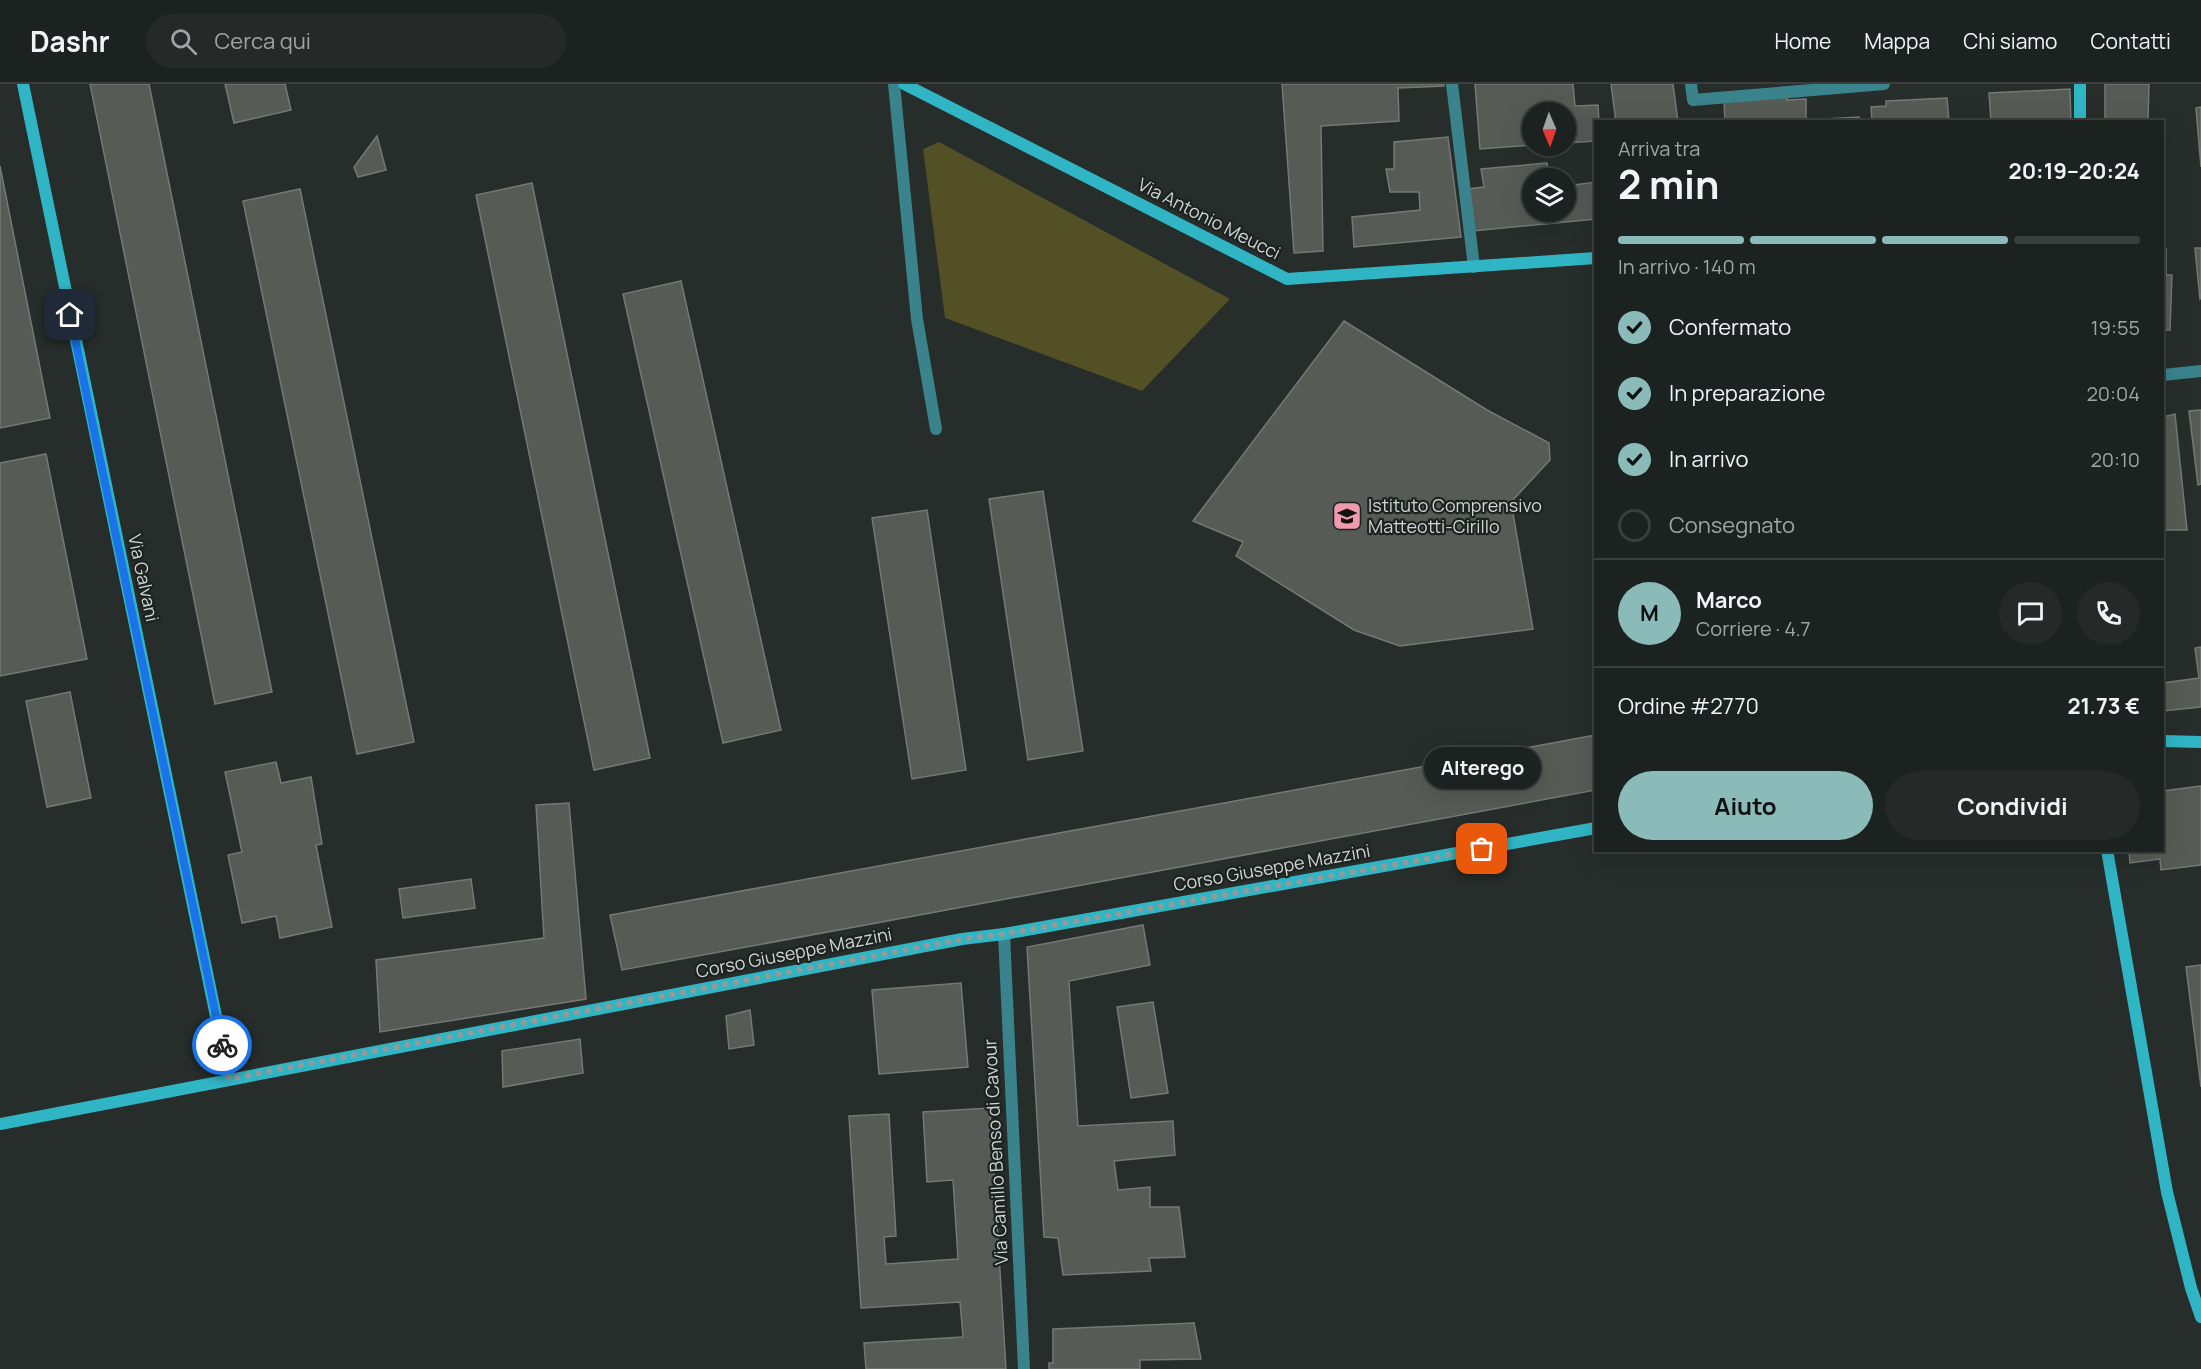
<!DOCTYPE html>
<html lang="it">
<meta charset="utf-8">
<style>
body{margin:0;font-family:Manrope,sans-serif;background:#252a29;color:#f1f3f6;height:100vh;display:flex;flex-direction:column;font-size:22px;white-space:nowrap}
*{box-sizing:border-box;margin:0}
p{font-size:20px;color:#a0a4a5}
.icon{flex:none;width:33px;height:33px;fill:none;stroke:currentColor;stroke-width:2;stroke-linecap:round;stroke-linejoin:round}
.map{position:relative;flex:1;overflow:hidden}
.drawer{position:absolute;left:1594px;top:36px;width:570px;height:732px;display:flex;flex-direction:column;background:#1c2220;border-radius:0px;box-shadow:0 6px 24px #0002,0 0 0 2px #3a3f3e}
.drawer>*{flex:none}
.needle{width:39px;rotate:178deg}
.tools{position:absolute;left:1522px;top:18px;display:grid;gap:12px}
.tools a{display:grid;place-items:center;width:54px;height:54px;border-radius:50%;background:#1c2220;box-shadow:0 6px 24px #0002,0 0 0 2px #3a3f3e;font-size:30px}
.pin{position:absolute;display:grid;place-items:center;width:51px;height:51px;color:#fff;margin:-26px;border-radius:12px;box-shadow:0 3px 9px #0006}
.courier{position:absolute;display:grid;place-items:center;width:60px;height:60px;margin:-30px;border:4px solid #1a73e8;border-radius:50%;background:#fff;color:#222;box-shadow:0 2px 8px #0007}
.bubble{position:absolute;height:42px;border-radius:21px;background:#1c2220;box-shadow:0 6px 24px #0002,0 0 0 2px #3a3f3e;font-size:20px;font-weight:700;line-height:42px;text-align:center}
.overview em{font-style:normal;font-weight:700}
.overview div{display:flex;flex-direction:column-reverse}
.overview{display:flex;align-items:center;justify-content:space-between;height:102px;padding:0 24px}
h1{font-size:39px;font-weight:700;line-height:45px}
.bar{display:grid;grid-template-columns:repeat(4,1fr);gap:9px 6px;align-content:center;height:72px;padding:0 24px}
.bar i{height:8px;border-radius:4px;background:#3a3f3e}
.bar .on{background:#8bbbb9}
.bar p{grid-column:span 4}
.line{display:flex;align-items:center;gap:15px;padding:0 24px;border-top:2px solid #3a3f3e}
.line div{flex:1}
.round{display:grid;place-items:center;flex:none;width:63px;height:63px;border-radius:32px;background:#252a29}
ol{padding:0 24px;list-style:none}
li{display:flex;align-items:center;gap:18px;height:66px}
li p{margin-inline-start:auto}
li .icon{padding:6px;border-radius:50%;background:#8bbbb9;color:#111;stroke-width:4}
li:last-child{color:#a0a4a5}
li i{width:33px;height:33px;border:3px solid #3a3f3e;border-radius:50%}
.button{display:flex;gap:12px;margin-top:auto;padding:12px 24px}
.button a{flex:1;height:69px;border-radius:36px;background:#8bbbb9;color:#111;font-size:24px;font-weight:700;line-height:69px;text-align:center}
.button a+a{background:#252a29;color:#f1f3f6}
header{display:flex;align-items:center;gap:36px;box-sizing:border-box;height:84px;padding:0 30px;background:#1c2220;border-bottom:2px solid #3a3f3e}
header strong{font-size:28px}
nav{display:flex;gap:33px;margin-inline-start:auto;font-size:21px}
.search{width:420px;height:54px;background:#252a29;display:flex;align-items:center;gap:15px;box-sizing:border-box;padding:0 21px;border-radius:33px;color:#a0a4a5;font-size:22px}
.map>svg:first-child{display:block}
</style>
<header>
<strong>Dashr</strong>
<div class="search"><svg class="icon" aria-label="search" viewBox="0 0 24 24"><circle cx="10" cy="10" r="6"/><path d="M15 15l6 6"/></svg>Cerca qui</div>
<nav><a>Home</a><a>Mappa</a><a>Chi siamo</a><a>Contatti</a></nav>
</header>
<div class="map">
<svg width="2201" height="1285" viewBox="0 0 2201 1285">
<rect width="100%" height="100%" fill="#262d2b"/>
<path fill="#525024" d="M 939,58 L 1230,215 L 1142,307 L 945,234 L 923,65 Z"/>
<path fill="#565b55" stroke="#757973" stroke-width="1.5" d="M 90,0 L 149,0 L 272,608 L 215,620 Z
M 225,0 L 285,0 L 291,26 L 234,39 Z
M 1282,0 L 1444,0 L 1444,2 L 1398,4 L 1399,37 L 1321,42 L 1323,167 L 1294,169 Z
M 1475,0 L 1573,0 L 1575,22 L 1598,21 L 1599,38 L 1596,38 L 1596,57 L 1566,59 L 1566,28 L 1533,28 L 1533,61 L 1480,65 Z
M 1611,0 L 1673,0 L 1678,38 L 1616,38 Z
M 2105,0 L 2149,0 L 2148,38 L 2105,38 Z
M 2070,5 L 2071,38 L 1991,38 L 1989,9 Z
M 1787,10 L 1787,16 L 1806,15 L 1806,36 L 1859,33 L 1859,38 L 1725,38 L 1724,17 Z
M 1947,14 L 1949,38 L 1872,38 L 1871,23 L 1886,22 L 1886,17 Z
M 2201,23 L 2201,83 L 2196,24 Z
M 377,52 L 386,86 L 358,93 L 354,83 Z
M 1448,53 L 1461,153 L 1354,163 L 1352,133 L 1420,126 L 1419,108 L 1390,108 L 1386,85 L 1394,85 L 1394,58 Z
M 1547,79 L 1550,94 L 1533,94 L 1533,128 L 1566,128 L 1566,102 L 1596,98 L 1596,135 L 1473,147 L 1467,105 L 1484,103 L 1481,85 Z
M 0,82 L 50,334 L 0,344 Z
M 532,99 L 650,674 L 594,686 L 476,111 Z
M 300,105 L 414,658 L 357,670 L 243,117 Z
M 2195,164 L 2201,164 L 2201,214 L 2200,215 Z
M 2163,165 L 2166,165 L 2166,191 L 2172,191 L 2170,246 L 2163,246 Z
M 681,197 L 781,646 L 723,659 L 623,210 Z
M 1344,237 L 1487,326 L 1549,359 L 1550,376 L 1511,418 L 1533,545 L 1400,562 L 1354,546 L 1236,472 L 1243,458 L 1193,437 Z
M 2201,326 L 2201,400 L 2198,401 L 2189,327 Z
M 2175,330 L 2187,446 L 2163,446 L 2163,333 Z
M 46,370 L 87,575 L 0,592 L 0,379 Z
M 1043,407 L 1083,667 L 1028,676 L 989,415 Z
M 927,426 L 966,686 L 912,695 L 872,434 Z
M 2201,563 L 2201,623 L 2163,627 L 2163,599 L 2199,594 L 2195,564 Z
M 70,608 L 91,714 L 47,723 L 26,617 Z
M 1596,651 L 1596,706 L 622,886 L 610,831 Z
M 276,678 L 281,699 L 311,693 L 322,760 L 316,761 L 332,843 L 280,854 L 276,832 L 242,839 L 228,771 L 242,768 L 225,688 Z
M 2201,702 L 2201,781 L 2161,786 L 2160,775 L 2130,779 L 2129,766 L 2163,766 L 2163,707 Z
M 569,719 L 586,915 L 380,948 L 376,876 L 544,854 L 536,721 Z
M 471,795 L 475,824 L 403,834 L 399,805 Z
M 1143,841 L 1150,881 L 1069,897 L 1078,1042 L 1173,1037 L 1175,1071 L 1114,1077 L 1118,1106 L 1150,1103 L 1150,1123 L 1179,1123 L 1185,1173 L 1149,1174 L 1151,1187 L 1063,1191 L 1058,1154 L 1044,1153 L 1027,863 Z
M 2201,881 L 2201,1003 L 2186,883 Z
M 2201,881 L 2201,1003 L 2186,883 Z
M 961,899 L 968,983 L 879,990 L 872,906 Z
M 1153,918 L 1168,1009 L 1131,1014 L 1117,923 Z
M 750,926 L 754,961 L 729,965 L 726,932 Z
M 580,955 L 583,989 L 503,1003 L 502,967 Z
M 990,1024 L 1006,1285 L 866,1285 L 864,1259 L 963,1253 L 960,1218 L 861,1224 L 849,1032 L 889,1030 L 896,1152 L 884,1153 L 886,1180 L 958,1175 L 953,1096 L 927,1098 L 923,1028 Z
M 1194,1239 L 1201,1275 L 1140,1276 L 1140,1285 L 1049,1285 L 1049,1279 L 1053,1279 L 1053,1245 Z"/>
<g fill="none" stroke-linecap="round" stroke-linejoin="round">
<path stroke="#3a838d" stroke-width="12" d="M 894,0 L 917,235 L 936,345"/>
<path stroke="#3a838d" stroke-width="12" d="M 1452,0 L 1474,183
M 1691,0 L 1693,16 L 1884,0
M 2163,291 L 2201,287
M 1004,850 L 1024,1285"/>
<path stroke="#30b5c4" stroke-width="12" d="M 23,0 L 229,995
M 904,0 L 1287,195 L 1596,174
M 2080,0 L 2080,38
M 2163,657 L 2201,658
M 2107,766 L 2167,1108 L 2191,1204 L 2201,1233
M 0,1040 L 962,855 L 1004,850 L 1596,744"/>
</g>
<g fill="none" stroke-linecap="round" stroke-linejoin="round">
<path stroke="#959a99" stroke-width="6" stroke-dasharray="0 10.8" d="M 222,961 L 229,995 L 962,855 L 1004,850 L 1482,765"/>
<path stroke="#1a73e8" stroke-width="8" d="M 70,231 L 222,961"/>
</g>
<defs>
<g id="school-square" transform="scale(1.5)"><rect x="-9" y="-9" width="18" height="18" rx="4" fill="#f29aad" stroke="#1c2321"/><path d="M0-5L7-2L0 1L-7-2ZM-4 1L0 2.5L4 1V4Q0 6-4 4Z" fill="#111"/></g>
</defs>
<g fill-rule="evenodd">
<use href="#school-square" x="1347" y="432"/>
</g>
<g text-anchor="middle" stroke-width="4.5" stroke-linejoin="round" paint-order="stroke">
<g font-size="18" fill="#d1d5d4" stroke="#1c2321">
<text transform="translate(1209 135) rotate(27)" y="6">Via Antonio Meucci</text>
<text transform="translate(143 494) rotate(78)" y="6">Via Galvani</text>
<text transform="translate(1272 784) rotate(-10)" y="6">Corso Giuseppe Mazzini</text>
<text transform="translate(794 869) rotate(-11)" y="6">Corso Giuseppe Mazzini</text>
<text transform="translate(996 1068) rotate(-93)" y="6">Via Camillo Benso di Cavour</text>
</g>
<g font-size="18" fill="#d1d5d4" stroke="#1c2321" text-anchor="start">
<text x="1368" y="428">Istituto Comprensivo<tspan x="1368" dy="21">Matteotti-Cirillo</tspan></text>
</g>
</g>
</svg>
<div class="tools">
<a><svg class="needle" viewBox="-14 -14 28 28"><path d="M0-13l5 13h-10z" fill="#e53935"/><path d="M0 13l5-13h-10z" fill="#a0a4a5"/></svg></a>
<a><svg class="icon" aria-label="layers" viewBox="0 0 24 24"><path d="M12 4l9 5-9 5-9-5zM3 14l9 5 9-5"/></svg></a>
</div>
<div class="pin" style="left:1482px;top:765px;background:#ea580c"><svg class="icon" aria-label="bag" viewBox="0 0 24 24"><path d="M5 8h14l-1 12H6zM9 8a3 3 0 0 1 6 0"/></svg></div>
<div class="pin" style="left:70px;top:231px;background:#1f2937"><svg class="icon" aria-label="home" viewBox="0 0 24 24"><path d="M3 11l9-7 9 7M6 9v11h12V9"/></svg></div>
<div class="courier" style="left:222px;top:961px"><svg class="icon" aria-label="bike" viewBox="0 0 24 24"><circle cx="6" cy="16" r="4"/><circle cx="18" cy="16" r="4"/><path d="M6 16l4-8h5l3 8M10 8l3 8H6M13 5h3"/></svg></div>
<div class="bubble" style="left:1424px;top:663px;width:117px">Alterego</div>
<section class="drawer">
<div class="overview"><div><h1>2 min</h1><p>Arriva tra</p></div><em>20:19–20:24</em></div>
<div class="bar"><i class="on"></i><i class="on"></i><i class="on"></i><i></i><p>In arrivo · 140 m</p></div>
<ol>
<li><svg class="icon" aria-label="check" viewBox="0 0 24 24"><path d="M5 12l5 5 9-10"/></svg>Confermato<p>19:55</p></li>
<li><svg class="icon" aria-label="check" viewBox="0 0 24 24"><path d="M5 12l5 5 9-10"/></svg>In preparazione<p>20:04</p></li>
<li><svg class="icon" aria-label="check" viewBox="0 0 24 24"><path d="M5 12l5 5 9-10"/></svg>In arrivo<p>20:10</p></li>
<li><i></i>Consegnato</li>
</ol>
<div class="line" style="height:108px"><b class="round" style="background:#8bbbb9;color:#111">M</b><div><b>Marco</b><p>Corriere · 4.7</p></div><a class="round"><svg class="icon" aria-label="chat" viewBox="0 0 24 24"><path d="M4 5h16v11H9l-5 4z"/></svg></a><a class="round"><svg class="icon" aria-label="phone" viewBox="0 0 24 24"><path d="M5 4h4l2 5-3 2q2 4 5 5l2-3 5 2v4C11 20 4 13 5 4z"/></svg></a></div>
<div class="line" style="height:78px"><div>Ordine #2770</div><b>21.73 €</b></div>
<div class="button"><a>Aiuto</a><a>Condividi</a></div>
</section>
</div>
